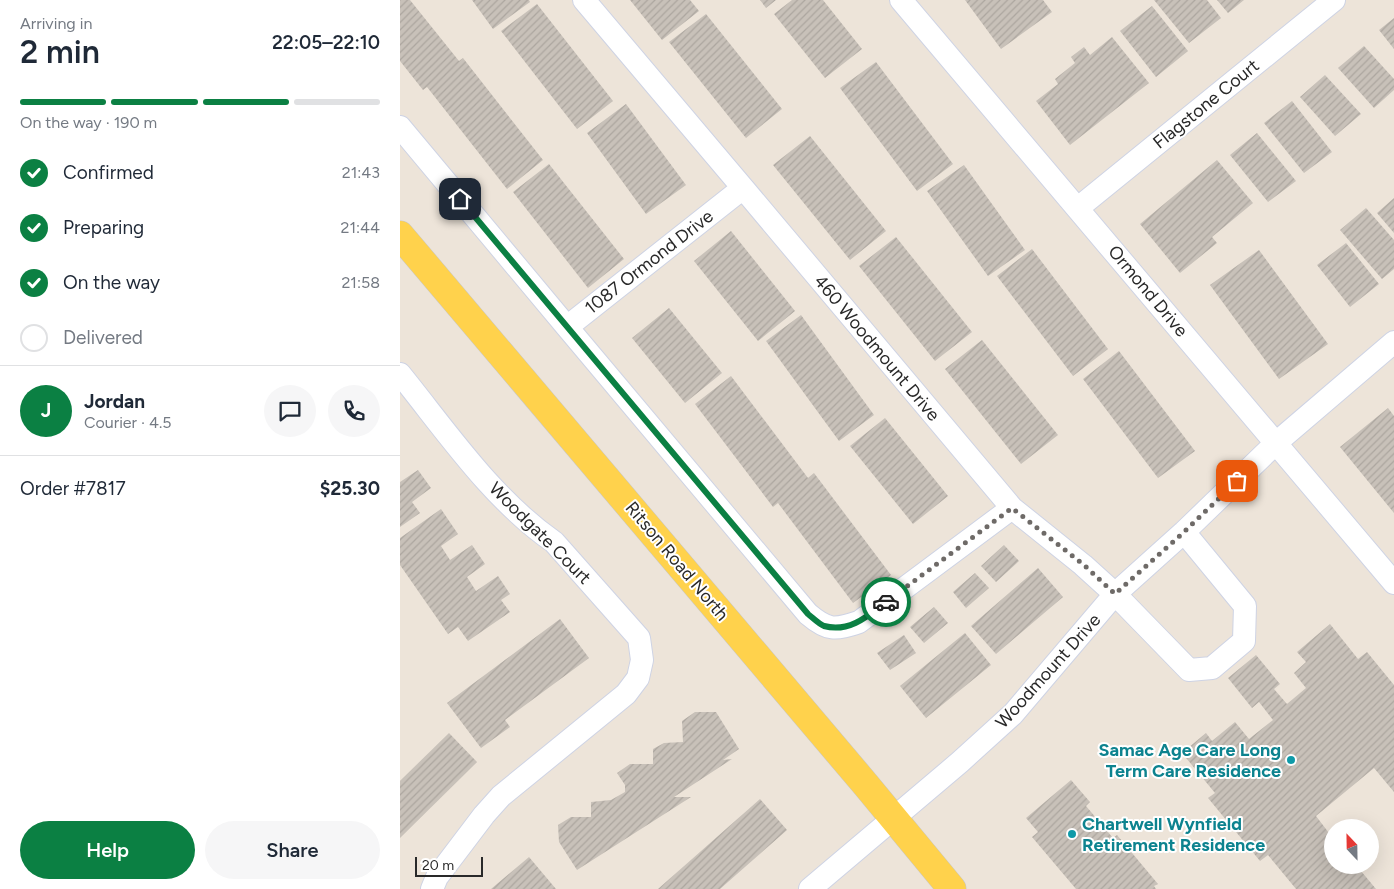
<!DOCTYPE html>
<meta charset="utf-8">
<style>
body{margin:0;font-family:Figtree,sans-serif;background:#f6f6f7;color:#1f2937;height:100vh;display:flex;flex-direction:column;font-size:19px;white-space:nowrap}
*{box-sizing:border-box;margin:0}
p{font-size:16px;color:#747a83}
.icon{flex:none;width:28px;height:28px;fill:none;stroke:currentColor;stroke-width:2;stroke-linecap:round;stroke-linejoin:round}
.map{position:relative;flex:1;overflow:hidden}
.side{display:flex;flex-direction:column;background:#fff;width:400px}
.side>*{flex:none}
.needle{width:32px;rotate:338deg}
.fabs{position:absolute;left:924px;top:819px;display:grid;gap:10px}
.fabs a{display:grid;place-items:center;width:55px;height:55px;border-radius:50%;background:#fff;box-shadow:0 5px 20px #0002;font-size:25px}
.scale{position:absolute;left:15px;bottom:12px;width:68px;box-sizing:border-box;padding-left:5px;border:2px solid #292929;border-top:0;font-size:14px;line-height:18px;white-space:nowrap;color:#292929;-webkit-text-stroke:4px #fff;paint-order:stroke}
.pin{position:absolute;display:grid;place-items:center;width:42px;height:42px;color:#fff;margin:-21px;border-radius:10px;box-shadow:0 2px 8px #0006}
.courier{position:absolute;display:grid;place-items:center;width:50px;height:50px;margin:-25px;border:4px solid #0b8043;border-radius:50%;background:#fff;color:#222;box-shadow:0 1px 6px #0007}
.head em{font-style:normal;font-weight:600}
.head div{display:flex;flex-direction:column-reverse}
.head{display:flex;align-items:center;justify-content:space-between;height:85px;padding:0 20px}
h1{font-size:32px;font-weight:600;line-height:38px}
.bar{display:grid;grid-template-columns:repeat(4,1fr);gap:8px 5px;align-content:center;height:60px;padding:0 20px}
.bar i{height:6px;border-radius:4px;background:#e0e1e3}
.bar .selected{background:#0b8043}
.bar p{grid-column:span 4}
.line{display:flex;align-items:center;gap:12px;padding:0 20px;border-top:1px solid #e0e1e3}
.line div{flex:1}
.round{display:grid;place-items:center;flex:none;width:52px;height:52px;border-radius:26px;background:#f6f6f7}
ol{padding:0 20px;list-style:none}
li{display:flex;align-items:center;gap:15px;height:55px}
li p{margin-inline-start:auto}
li .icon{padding:5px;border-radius:50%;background:#0b8043;color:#fff;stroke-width:4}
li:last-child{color:#747a83}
li i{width:28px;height:28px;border:2px solid #e0e1e3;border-radius:50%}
.button{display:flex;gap:10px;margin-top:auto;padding:10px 20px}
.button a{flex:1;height:58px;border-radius:30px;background:#0b8043;color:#fff;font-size:20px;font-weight:600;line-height:58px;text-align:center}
.button a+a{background:#f6f6f7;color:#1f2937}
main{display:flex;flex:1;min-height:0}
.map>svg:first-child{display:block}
</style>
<main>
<section class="side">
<div class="head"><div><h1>2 min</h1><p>Arriving in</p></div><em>22:05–22:10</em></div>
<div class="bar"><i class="selected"></i><i class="selected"></i><i class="selected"></i><i></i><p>On the way · 190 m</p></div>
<ol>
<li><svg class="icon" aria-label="check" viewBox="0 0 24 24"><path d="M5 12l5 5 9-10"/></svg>Confirmed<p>21:43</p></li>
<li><svg class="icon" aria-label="check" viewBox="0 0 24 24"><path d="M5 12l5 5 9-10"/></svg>Preparing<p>21:44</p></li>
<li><svg class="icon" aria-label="check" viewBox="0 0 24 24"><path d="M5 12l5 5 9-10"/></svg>On the way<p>21:58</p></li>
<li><i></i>Delivered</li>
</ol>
<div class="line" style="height:90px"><b class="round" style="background:#0b8043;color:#fff">J</b><div><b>Jordan</b><p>Courier · 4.5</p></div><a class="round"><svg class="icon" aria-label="chat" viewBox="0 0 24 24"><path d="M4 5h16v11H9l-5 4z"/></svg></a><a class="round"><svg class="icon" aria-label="phone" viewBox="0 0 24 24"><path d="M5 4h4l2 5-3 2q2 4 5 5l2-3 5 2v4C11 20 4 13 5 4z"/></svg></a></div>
<div class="line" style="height:65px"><div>Order #7817</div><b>$25.30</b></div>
<div class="button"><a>Help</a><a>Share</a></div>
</section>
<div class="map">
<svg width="994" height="889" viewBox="0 0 994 889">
<defs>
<pattern id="building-hatch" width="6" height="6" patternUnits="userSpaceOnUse" patternTransform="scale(1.25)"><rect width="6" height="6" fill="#c8c1b9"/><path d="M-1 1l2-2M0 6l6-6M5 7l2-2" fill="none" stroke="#aca69f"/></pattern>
</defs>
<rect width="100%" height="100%" fill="#ede4d9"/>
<path fill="url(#building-hatch)" d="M 0,0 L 10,0 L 59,61 L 63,58 L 143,160 L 107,189 L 27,87 L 23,90 L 0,61 Z
M 72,0 L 129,0 L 130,2 L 93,29 Z
M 230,0 L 290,0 L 299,11 L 262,40 Z
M 360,0 L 376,0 L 366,8 Z
M 392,0 L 423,0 L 462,49 L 425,78 L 374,14 Z
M 565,0 L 643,0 L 652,12 L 601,49 Z
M 754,0 L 807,0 L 821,18 L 789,43 Z
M 817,0 L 844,0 L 828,13 Z
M 137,4 L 213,101 L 177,129 L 101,31 Z
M 752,6 L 788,51 L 756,77 L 720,31 Z
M 306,14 L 382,109 L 346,138 L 269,42 Z
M 994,18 L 994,49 L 979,30 Z
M 712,37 L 749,83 L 670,145 L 636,101 L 658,84 L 655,79 L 675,63 L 671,57 L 684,47 L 690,55 Z
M 964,46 L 994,79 L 994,90 L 974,108 L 938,68 Z
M 476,62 L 553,164 L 517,191 L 440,88 Z
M 925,75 L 961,114 L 935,136 L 900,97 Z
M 892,101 L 932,152 L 904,173 L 864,123 Z
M 226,104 L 286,185 L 246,214 L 187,133 Z
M 857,133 L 896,181 L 868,202 L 830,155 Z
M 410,136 L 486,231 L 450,260 L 373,165 Z
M 817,160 L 853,203 L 812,237 L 817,243 L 780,273 L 740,224 Z
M 149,164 L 224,259 L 188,288 L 113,192 Z
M 564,165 L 625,250 L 588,276 L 527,191 Z
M 994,198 L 994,233 L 977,213 Z
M 966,208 L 994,240 L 994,269 L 982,279 L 940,230 Z
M 331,231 L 395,311 L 358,341 L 294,261 Z
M 496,237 L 572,332 L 535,361 L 459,266 Z
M 946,243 L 979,284 L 950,307 L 917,265 Z
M 632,249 L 708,349 L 673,376 L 597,276 Z
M 859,250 L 928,344 L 879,379 L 810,285 Z
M 269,308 L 322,373 L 285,403 L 232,338 Z
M 401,315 L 474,415 L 439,441 L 366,341 Z
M 582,340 L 658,435 L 621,464 L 545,369 Z
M 719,351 L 795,451 L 758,478 L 683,379 Z
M 331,376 L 408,478 L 414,473 L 491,575 L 453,603 L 378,503 L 373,507 L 295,404 Z
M 988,408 L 994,416 L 994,513 L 940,447 Z
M 485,418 L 548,496 L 513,524 L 450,446 Z
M 18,470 L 31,488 L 12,502 L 20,513 L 0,527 L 0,482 Z
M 41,509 L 58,534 L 41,546 L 50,560 L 72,545 L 85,564 L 67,577 L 76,591 L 98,576 L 110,594 L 101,600 L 110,612 L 68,641 L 58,627 L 48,634 L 0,565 L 0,538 Z
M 604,545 L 619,561 L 596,582 L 581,566 Z
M 638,568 L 663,597 L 596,654 L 571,626 Z
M 575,573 L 589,588 L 566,608 L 553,592 Z
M 534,607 L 548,623 L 524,643 L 510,627 Z
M 160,619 L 189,658 L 105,720 L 110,727 L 81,748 L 47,703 Z
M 930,624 L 958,659 L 967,652 L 994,685 L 994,792 L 974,768 L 916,816 L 932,837 L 932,865 L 956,865 L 976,889 L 896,889 L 868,855 L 860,861 L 808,798 L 815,793 L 782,753 L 806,733 L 812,741 L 835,722 L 849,739 L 873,720 L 859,702 L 852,708 L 828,678 L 856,655 L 880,684 L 874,689 L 887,704 L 906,688 L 894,673 L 906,662 L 897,652 Z
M 565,633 L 591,665 L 526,718 L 500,686 Z
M 504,635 L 516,653 L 490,670 L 477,653 Z
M 295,712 L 316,712 L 339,749 L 323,760 L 332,759 L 274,797 L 291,797 L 177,870 L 159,842 L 158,825 L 171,817 L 191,817 L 191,802 L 211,800 L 225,792 L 225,785 L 217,773 L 230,764 L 253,764 L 253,749 L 264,743 L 283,742 L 282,721 Z
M 49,733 L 77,762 L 0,838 L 0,781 Z
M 671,780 L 690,802 L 686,806 L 713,838 L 717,835 L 758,884 L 754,886 L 756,889 L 676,889 L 632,837 L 638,832 L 626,818 Z
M 360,799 L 387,830 L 320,889 L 258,889 Z
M 129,857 L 156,889 L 91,889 Z"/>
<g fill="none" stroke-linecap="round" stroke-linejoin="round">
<g stroke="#ced3e4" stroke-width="24">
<path id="minor" d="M 501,0 L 994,583
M 0,127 L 167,327 L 343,188 L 184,0
M 343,188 L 612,508 L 683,565 L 715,594 L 789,670 L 812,668 L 844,641 L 845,606 L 784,532
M 678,208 L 934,0
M 167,327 L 408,614 C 428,631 435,630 459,622 L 612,508
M 0,374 C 47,432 92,499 154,542 L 239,638 L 242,660 L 238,678 L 226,694 L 101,796 L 84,815 L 37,877 L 32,889
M 410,889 L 560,762 L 613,714 L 715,594 L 784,532 L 876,443 L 994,342"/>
</g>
<g stroke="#c7c7c7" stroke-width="29">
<path id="major" d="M 0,235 L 466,785 L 552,889"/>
</g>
<use href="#minor" stroke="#fff" stroke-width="22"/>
<use href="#major" stroke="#ffd24c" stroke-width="28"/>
</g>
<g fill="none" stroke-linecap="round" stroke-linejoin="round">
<path stroke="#6e6a67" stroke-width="5" stroke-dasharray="0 9" d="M 486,602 L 612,508 L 684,565 L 715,594 L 784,532 L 837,481"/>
<path stroke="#0b8043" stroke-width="6" d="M 60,199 L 408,614 C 413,618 419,624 424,626 C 449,633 468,616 486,602"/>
</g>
<g fill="#0f9aa8" stroke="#fff" stroke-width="2">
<circle cx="891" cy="760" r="5"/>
<circle cx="672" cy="834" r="5"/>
</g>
<g text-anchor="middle" stroke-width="4" stroke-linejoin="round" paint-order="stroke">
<g font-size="18" fill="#292929" stroke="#fff">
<text transform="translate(806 104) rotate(-39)" y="6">Flagstone Court</text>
<text transform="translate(249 262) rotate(-38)" y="6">1087 Ormond Drive</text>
<text transform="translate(748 291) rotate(50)" y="6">Ormond Drive</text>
<text transform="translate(477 348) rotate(50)" y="6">460 Woodmount Drive</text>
<text transform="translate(140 533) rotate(45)" y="6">Woodgate Court</text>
<text transform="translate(277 561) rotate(50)" y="6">Ritson Road North</text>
<text transform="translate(648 671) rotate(-48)" y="6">Woodmount Drive</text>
</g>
<g font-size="18" font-weight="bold" fill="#0d838f" stroke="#fff" text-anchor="end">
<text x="881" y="756">Samac Age Care Long<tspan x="881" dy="21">Term Care Residence</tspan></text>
<text x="682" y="830" text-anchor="start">Chartwell Wynfield<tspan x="682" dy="21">Retirement Residence</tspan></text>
</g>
</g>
</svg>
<div class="fabs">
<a><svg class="needle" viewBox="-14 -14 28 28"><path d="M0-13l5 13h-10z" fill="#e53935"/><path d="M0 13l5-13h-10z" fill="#747a83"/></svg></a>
</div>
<div class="scale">20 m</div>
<div class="pin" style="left:837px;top:481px;background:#ea580c"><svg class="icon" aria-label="bag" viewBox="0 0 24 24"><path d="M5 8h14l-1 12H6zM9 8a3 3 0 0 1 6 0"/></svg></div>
<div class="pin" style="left:60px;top:199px;background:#1f2937"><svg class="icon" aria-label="home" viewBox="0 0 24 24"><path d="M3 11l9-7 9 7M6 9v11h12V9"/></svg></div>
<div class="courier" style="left:486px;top:602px"><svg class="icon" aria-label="car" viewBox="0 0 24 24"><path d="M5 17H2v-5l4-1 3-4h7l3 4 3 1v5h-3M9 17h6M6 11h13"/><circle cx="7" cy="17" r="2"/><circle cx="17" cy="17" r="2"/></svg></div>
</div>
</main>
